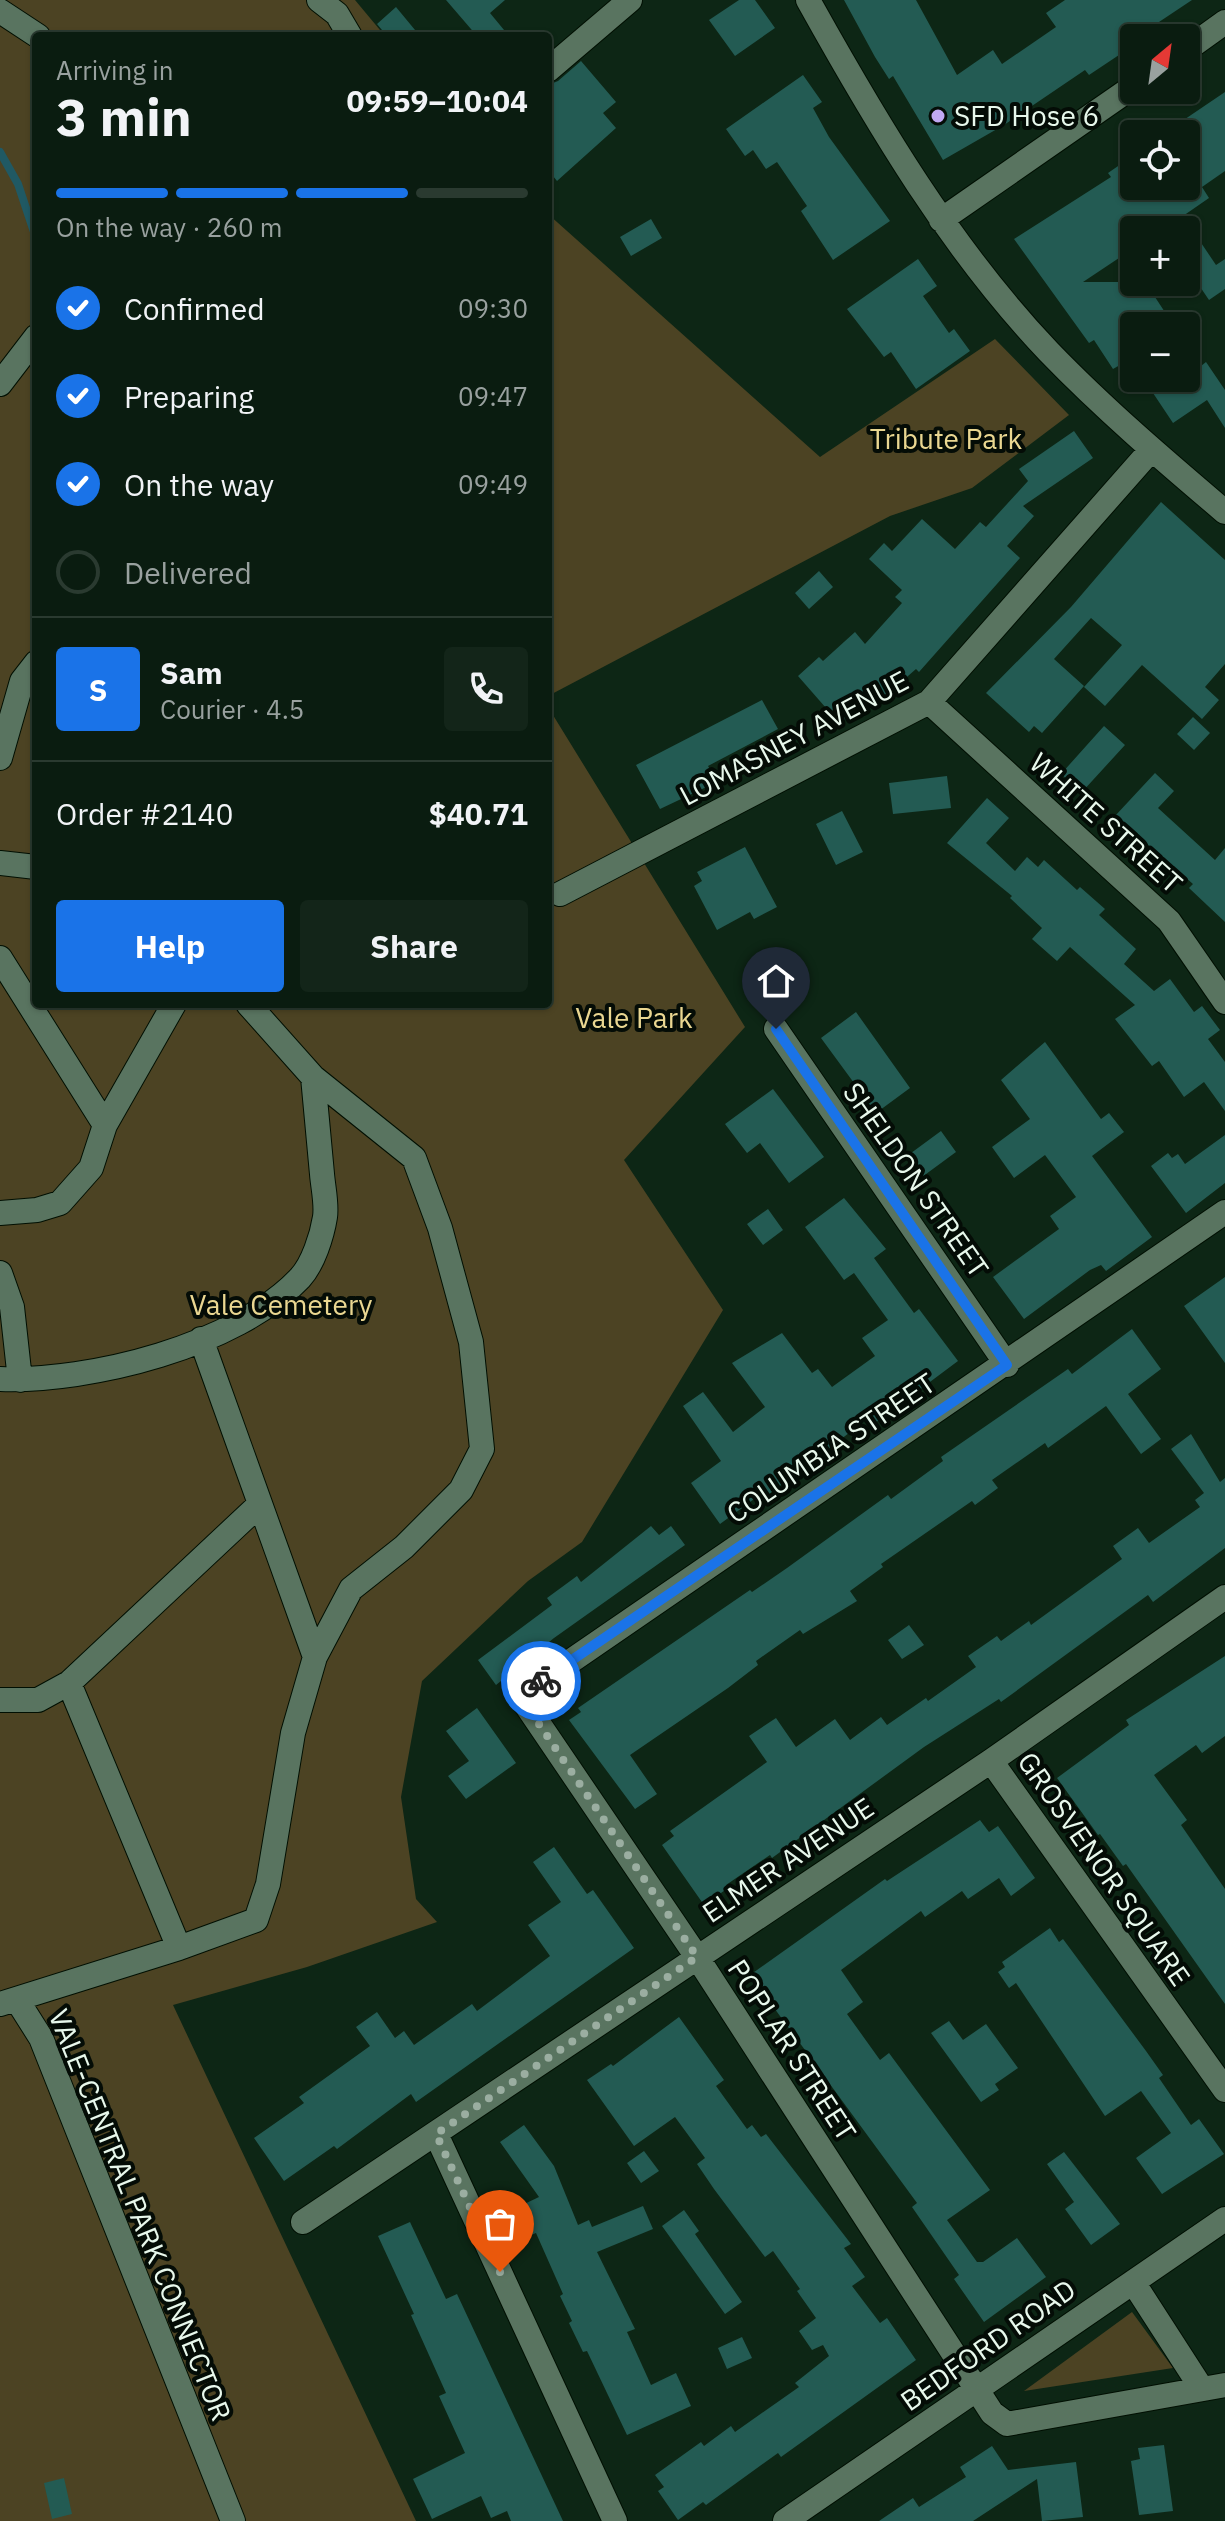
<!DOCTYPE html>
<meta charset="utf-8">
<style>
body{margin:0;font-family:"IBM Plex Sans",sans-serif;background:#132519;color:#f1f3f6;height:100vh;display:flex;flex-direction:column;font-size:30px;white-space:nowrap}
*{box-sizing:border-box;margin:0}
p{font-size:26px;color:#99a19f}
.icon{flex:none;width:44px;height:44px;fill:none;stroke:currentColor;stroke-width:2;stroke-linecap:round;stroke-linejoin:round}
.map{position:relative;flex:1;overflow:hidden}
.sheet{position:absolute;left:32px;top:32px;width:520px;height:976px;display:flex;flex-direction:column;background:#0a1c10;border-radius:8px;box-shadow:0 2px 6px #0004,0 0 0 2px #2a3a30}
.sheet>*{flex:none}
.needle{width:52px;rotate:29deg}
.tools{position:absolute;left:1120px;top:24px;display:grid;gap:16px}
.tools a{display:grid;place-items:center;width:80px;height:80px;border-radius:8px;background:#0a1c10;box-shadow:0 2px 6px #0004,0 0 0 2px #2a3a30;font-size:40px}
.pin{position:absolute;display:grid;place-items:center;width:68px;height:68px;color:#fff;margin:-82px -34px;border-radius:50% 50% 50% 0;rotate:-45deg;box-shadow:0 0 8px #0007}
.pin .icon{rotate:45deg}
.courier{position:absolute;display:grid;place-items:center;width:80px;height:80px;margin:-40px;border:6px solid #1a73e8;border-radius:50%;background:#fff;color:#222;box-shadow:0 2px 10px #0007}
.summary em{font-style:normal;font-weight:700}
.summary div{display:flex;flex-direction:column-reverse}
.summary{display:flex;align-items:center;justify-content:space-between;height:136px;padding:0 24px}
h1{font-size:52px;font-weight:700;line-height:60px}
.bar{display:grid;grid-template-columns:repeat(4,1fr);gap:12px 8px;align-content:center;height:96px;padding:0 24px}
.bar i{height:10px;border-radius:6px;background:#2a3a30}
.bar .selected{background:#1a73e8}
.bar p{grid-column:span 4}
.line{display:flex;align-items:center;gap:20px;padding:0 24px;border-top:2px solid #2a3a30}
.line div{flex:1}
.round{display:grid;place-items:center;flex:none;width:84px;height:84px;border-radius:8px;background:#132519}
ol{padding:0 24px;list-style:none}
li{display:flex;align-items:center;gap:24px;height:88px}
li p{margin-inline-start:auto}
li .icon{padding:8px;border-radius:50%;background:#1a73e8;color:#fff;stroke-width:4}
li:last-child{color:#99a19f}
li i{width:44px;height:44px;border:4px solid #2a3a30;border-radius:50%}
.primary-button{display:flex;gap:16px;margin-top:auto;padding:16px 24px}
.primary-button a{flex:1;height:92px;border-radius:8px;background:#1a73e8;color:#fff;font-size:32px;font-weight:700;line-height:92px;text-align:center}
.primary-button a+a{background:#132519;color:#f1f3f6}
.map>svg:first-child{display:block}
</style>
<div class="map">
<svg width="1225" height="2521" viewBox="0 0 1225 2521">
<rect width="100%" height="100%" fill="#0d2615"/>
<path fill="#4c4323" d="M 0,0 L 355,0 L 385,36 L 36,36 L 36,1004 L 548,1004 L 548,707 L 745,1027 L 624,1160 L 723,1310 L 582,1542 L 528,1581 L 422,1681 L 401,1797 L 416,1899 L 437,1922 L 307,1967 L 173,2005 L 416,2521 L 0,2521 Z
M 548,214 L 820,457 L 995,339 L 1069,415 L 972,488 L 890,516 L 548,696 Z
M 1132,2312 L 1173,2368 L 1024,2391 Z"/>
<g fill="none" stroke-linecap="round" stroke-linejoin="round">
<path stroke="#205963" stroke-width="8" d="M 0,152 L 18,184 L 36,238"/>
</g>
<path fill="#235b53" d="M 446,0 L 505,0 L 490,13 L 509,36 L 477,36 Z
M 739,0 L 755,0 L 775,28 L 735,56 L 709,20 Z
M 844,0 L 916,0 L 957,75 L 993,50 L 1002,64 L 1056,27 L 1046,13 L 1065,0 L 1192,0 L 1144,32 L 1147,36 L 1144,38 L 1134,38 L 1134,45 L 1089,75 L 1085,70 L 1004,125 L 943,160 L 893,76 L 889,79 L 875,57 Z
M 396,7 L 420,36 L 387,36 L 377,24 Z
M 581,61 L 616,102 L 603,113 L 616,128 L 557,181 L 548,170 L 548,85 L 558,81 Z
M 803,75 L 822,102 L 813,108 L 829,137 L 890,221 L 833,260 L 801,211 L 807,206 L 777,162 L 766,169 L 753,150 L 745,156 L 726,129 Z
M 1225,92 L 1225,171 L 1202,187 L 1209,198 L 1183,216 L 1216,265 L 1225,259 L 1225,289 L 1209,300 L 1186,266 L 1186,230 L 1134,230 L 1134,248 L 1083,282 L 1176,282 L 1155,297 L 1174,326 L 1134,326 L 1134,385 L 1120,365 L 1113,369 L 1094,340 L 1089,343 L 1014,239 L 1111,177 L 1108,173 L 1134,155 L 1134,186 L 1186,186 L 1186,134 L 1163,134 Z
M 651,219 L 662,238 L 631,256 L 620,237 Z
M 918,259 L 937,286 L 923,296 L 949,333 L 954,329 L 970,351 L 916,389 L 891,352 L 884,357 L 847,309 Z
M 1186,343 L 1201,366 L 1206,362 L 1225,390 L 1225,428 L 1207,400 L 1173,423 L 1143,378 L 1186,378 Z
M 1074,431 L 1093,458 L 1023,506 L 1034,516 L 1007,546 L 1020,558 L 919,672 L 916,669 L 875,705 L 869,698 L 840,724 L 798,676 L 819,657 L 823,661 L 855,632 L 865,644 L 902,603 L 895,597 L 902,590 L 869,559 L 884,543 L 892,551 L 922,519 L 955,549 L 980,522 L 986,527 L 1028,481 L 1019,469 Z
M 1161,502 L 1225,560 L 1225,664 L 1205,687 L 1219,700 L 1202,719 L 1142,665 L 1105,706 L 1084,687 L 1122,645 L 1091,618 L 1054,659 L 1084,686 L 1042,733 L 1034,726 L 1029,732 L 986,693 L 1071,607 Z
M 819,571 L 833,587 L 809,609 L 795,593 Z
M 762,700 L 778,729 L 708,766 L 717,782 L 660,809 L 636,765 Z
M 1193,717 L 1210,733 L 1194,750 L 1177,734 Z
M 1104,726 L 1125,745 L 1082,792 L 1061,774 Z
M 1155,773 L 1174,791 L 1158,808 L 1215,860 L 1225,848 L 1225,922 L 1189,888 L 1193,884 L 1115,816 Z
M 947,776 L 951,808 L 893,814 L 889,783 Z
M 987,798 L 1009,818 L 986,843 L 1015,871 L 1027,857 L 1038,867 L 1044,860 L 1077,890 L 1080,887 L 1105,909 L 1099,915 L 1136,949 L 1124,964 L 1154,991 L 1170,979 L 1194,1012 L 1202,1006 L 1220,1030 L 1208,1039 L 1225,1062 L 1225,1111 L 1204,1082 L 1184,1097 L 1159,1061 L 1152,1066 L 1115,1019 L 1135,1005 L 1070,947 L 1057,961 L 1032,939 L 1042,928 L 1010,898 L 1012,896 L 947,843 Z
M 842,811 L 863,852 L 836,865 L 816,824 Z
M 745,847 L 777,907 L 754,919 L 750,912 L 717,930 L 694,886 L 702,881 L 697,872 Z
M 856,1012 L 910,1088 L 876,1113 L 821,1038 Z
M 1045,1042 L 1101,1119 L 1109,1113 L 1124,1132 L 1092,1156 L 1152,1237 L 1106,1271 L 1101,1265 L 1090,1270 L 1024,1319 L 993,1277 L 1059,1229 L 1050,1216 L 1076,1197 L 1045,1155 L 1014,1178 L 992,1147 L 1030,1119 L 1001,1080 Z
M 773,1089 L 824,1157 L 789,1183 L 760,1143 L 747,1153 L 725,1124 Z
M 941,1131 L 956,1152 L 922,1177 L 907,1156 Z
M 1225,1135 L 1225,1183 L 1186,1213 L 1151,1166 L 1168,1153 L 1172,1158 L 1178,1154 L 1185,1164 Z
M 844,1198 L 886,1249 L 874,1258 L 914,1313 L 919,1309 L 958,1361 L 871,1426 L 866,1420 L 764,1498 L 761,1494 L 720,1524 L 691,1483 L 721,1461 L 683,1406 L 703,1392 L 733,1432 L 765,1407 L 732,1363 L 782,1333 L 812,1373 L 818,1369 L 832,1387 L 875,1356 L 862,1338 L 888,1320 L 854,1273 L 844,1280 L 805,1227 Z
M 768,1209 L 783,1230 L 763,1245 L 747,1224 Z
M 1225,1277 L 1225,1363 L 1184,1306 Z
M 1132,1329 L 1161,1369 L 1128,1394 L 1161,1439 L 1141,1454 L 1106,1406 L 1048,1448 L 1045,1443 L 992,1480 L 998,1488 L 975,1505 L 972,1501 L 881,1564 L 883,1567 L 850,1591 L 857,1601 L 803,1634 L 800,1630 L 756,1661 L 758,1665 L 728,1688 L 630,1755 L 657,1794 L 635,1809 L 569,1720 L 581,1712 L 578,1708 L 750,1590 L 752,1592 L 787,1568 L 888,1495 L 891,1499 L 943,1461 L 941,1457 L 1068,1369 L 1072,1374 Z
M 1191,1434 L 1220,1482 L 1225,1478 L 1225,1548 L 1153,1602 L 1148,1595 L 1001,1702 L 999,1699 L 924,1747 L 772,1858 L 770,1855 L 726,1885 L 728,1888 L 704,1905 L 662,1845 L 674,1836 L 670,1831 L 767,1762 L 749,1736 L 776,1718 L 796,1747 L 835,1719 L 850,1740 L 881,1717 L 887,1725 L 926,1698 L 928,1701 L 976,1667 L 968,1656 L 997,1636 L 1001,1641 L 1029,1621 L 1031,1625 L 1122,1559 L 1113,1546 L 1138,1528 L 1149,1543 L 1200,1507 L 1195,1500 L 1204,1493 L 1171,1449 Z
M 651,1526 L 659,1535 L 671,1526 L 685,1545 L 554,1638 L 496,1685 L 478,1660 L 552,1605 L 547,1598 L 577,1576 L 581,1582 Z
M 909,1625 L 924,1645 L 902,1659 L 888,1640 Z
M 1225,1656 L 1225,1736 L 1202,1753 L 1196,1745 L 1154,1775 L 1187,1820 L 1181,1825 L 1225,1889 L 1225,2004 L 1126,1864 L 1123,1866 L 1100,1834 L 1098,1835 L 1057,1778 L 1129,1725 L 1126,1720 Z
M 477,1708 L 516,1763 L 466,1799 L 448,1776 L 469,1761 L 446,1731 Z
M 980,1820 L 989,1832 L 998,1826 L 1035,1878 L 1011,1896 L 999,1878 L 968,1899 L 962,1891 L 925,1917 L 921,1911 L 841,1970 L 863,2002 L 847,2014 L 880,2060 L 889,2053 L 990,2190 L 947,2220 L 977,2262 L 983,2262 L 1017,2238 L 1046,2277 L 984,2322 L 954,2279 L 959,2275 L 912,2207 L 917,2203 L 750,1975 L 885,1879 L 887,1881 Z
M 554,1847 L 587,1894 L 593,1890 L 634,1948 L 416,2102 L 411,2094 L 337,2149 L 334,2146 L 284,2181 L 254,2138 L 304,2103 L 299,2097 L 370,2046 L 356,2027 L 377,2012 L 395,2038 L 404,2031 L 414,2045 L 472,2004 L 477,2011 L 550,1956 L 528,1925 L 561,1902 L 533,1862 Z
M 1050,1928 L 1059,1942 L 1063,1939 L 1146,2051 L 1163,2075 L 1159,2078 L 1191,2125 L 1199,2119 L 1224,2154 L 1162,2194 L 1136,2158 L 1171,2133 L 1141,2091 L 1105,2116 L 1016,1983 L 1009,1988 L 998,1972 L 1005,1967 L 1002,1962 Z
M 679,2017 L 724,2080 L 716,2086 L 747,2129 L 752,2125 L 761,2137 L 766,2134 L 851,2244 L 844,2248 L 865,2277 L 852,2286 L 880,2323 L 887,2318 L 916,2360 L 781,2457 L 778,2453 L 706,2505 L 703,2502 L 678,2520 L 658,2491 L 664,2487 L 655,2475 L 701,2442 L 704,2446 L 731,2426 L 735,2432 L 799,2387 L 795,2383 L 829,2356 L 823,2345 L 812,2350 L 799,2331 L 816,2318 L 797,2291 L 800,2289 L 773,2251 L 765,2257 L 714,2189 L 697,2164 L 705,2158 L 675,2117 L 634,2146 L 587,2080 L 611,2064 L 613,2066 Z
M 949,2021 L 963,2040 L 986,2024 L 1018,2068 L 995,2084 L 999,2090 L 981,2102 L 931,2033 Z
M 524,2125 L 554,2166 L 578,2225 L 589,2220 L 592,2227 L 643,2206 L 653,2229 L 597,2252 L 635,2329 L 627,2332 L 651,2385 L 676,2373 L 691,2406 L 627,2435 L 587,2351 L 583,2352 L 569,2323 L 572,2321 L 560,2296 L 563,2294 L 536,2233 L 531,2235 L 518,2207 L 539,2197 L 500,2142 Z
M 644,2151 L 659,2171 L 641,2183 L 627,2163 Z
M 1064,2152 L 1120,2224 L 1091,2245 L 1065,2209 L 1074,2202 L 1047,2164 Z
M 684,2210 L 699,2231 L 695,2234 L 742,2302 L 725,2314 L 662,2226 Z
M 410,2222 L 446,2299 L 457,2294 L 563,2521 L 511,2521 L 507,2511 L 491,2518 L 481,2496 L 432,2519 L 413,2479 L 465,2453 L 439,2396 L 446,2393 L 411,2315 L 414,2314 L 378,2236 Z
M 742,2337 L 752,2358 L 727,2369 L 718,2348 Z
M 1164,2445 L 1173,2511 L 1139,2515 L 1131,2461 L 1140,2459 L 1138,2448 Z
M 992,2446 L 1008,2470 L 1076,2462 L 1083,2517 L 1042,2521 L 1037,2479 L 973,2521 L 879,2521 L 913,2498 L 919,2507 L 966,2477 L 960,2467 Z
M 64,2478 L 72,2514 L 52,2519 L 44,2483 Z"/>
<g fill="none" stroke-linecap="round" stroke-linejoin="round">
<g stroke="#000f02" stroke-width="26">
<path id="minor" d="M 319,0 L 337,14 L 350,36
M 808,0 C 877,124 951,249 1049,352 C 1104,409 1165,461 1225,512
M 0,11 L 38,36
M 1186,50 L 1225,22
M 548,70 L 630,0
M 941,220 L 1134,86
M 0,384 L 36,337
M 929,702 L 1169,921 L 1225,1002
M 0,758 L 22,681 L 36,663
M 0,863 L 36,867
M 560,894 L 929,702 L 1151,450
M 0,958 L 105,1125
M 776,1029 L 1007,1365
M 1225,1212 L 520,1696 L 697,1957 L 992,2413 L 1007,2424 L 1225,2385
M 0,1213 L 37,1210 L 60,1203 L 91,1168 L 105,1125 L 174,1004
M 0,1273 L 12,1307 L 20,1380
M 201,1339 L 315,1657
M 0,1379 C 90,1382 236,1346 300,1278 C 313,1264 322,1236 325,1217 C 327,1204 323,1187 322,1174 C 319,1142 316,1109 313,1077
M 69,1683 L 179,1948
M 0,1700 L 38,1700 L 69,1683 L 260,1504
M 991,1761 L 1225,2090
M 17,2000 L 41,2038 L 233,2521
M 0,2004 L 179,1948 L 256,1920 L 268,1884 L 293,1733 L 315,1657 L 351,1589 L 404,1547 L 461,1490 L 482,1449 L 471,1342 L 440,1228 L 414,1158 L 313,1077 L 248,1004
M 436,2134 L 615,2521
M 303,2222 L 991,1761 L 1225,1597
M 1133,2282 L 1202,2389
M 785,2521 L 1225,2219"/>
</g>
<use href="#minor" stroke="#597460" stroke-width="24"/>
</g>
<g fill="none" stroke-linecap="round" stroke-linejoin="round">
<path stroke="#9baea1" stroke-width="8" stroke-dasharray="0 14.4" d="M 500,2272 L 436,2134 L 697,1957 L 520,1696 L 541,1681"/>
<path stroke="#1a73e8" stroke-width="10" d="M 541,1681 L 1007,1365 L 776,1029"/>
</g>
<circle fill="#c1a8f3" stroke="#040c06" stroke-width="3" cx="938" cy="116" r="8"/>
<g text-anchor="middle" stroke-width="8" stroke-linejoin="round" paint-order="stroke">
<g font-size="28" fill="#e8f8ec" stroke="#040c06" text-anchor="start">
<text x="954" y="126">SFD Hose 6</text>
</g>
<g font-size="28" fill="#ead791" stroke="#040c06">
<text x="946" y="449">Tribute Park</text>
<text x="634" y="1028">Vale Park</text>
<text x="281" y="1315">Vale Cemetery</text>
</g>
<g font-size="28" fill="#e8f8ec" stroke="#040c06">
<text transform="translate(794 738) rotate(-28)" y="10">LOMASNEY AVENUE</text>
<text transform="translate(1106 823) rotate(42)" y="10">WHITE STREET</text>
<text transform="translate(916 1180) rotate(55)" y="10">SHELDON STREET</text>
<text transform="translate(831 1448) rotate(-34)" y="10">COLUMBIA STREET</text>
<text transform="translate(788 1860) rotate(-34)" y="10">ELMER AVENUE</text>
<text transform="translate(1104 1869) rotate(55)" y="10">GROSVENOR SQUARE</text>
<text transform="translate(792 2050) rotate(57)" y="10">POPLAR STREET</text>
<text transform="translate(140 2215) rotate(68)" y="10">VALE-CENTRAL PARK CONNECTOR</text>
<text transform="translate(988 2345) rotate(-35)" y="10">BEDFORD ROAD</text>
</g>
</g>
</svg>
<div class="tools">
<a><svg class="needle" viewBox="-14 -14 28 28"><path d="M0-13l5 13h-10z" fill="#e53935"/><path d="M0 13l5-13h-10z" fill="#99a19f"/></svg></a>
<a><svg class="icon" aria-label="locate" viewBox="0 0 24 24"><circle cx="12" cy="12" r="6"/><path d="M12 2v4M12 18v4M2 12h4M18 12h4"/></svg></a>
<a>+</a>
<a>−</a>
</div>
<div class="pin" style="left:500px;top:2272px;background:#ea580c"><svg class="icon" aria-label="bag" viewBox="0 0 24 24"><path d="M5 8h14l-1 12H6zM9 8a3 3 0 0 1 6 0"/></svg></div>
<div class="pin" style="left:776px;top:1029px;background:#1f2937"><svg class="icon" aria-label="home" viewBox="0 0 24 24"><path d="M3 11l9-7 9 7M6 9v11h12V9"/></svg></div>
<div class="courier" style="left:541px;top:1681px"><svg class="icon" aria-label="bike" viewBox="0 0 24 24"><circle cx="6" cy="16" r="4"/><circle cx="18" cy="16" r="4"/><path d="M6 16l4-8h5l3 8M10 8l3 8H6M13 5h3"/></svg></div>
<section class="sheet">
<div class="summary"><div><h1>3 min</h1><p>Arriving in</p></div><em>09:59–10:04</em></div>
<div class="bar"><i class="selected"></i><i class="selected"></i><i class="selected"></i><i></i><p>On the way · 260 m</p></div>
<ol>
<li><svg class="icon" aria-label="check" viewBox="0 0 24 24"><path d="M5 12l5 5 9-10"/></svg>Confirmed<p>09:30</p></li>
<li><svg class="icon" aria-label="check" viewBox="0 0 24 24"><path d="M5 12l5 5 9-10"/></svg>Preparing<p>09:47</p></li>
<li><svg class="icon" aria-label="check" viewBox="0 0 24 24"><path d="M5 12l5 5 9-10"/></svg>On the way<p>09:49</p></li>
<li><i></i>Delivered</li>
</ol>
<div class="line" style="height:144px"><b class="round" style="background:#1a73e8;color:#fff">S</b><div><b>Sam</b><p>Courier · 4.5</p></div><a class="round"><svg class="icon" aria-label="phone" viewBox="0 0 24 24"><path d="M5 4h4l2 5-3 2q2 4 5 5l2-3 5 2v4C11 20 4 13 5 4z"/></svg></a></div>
<div class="line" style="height:104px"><div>Order #2140</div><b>$40.71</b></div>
<div class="primary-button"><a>Help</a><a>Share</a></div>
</section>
</div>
